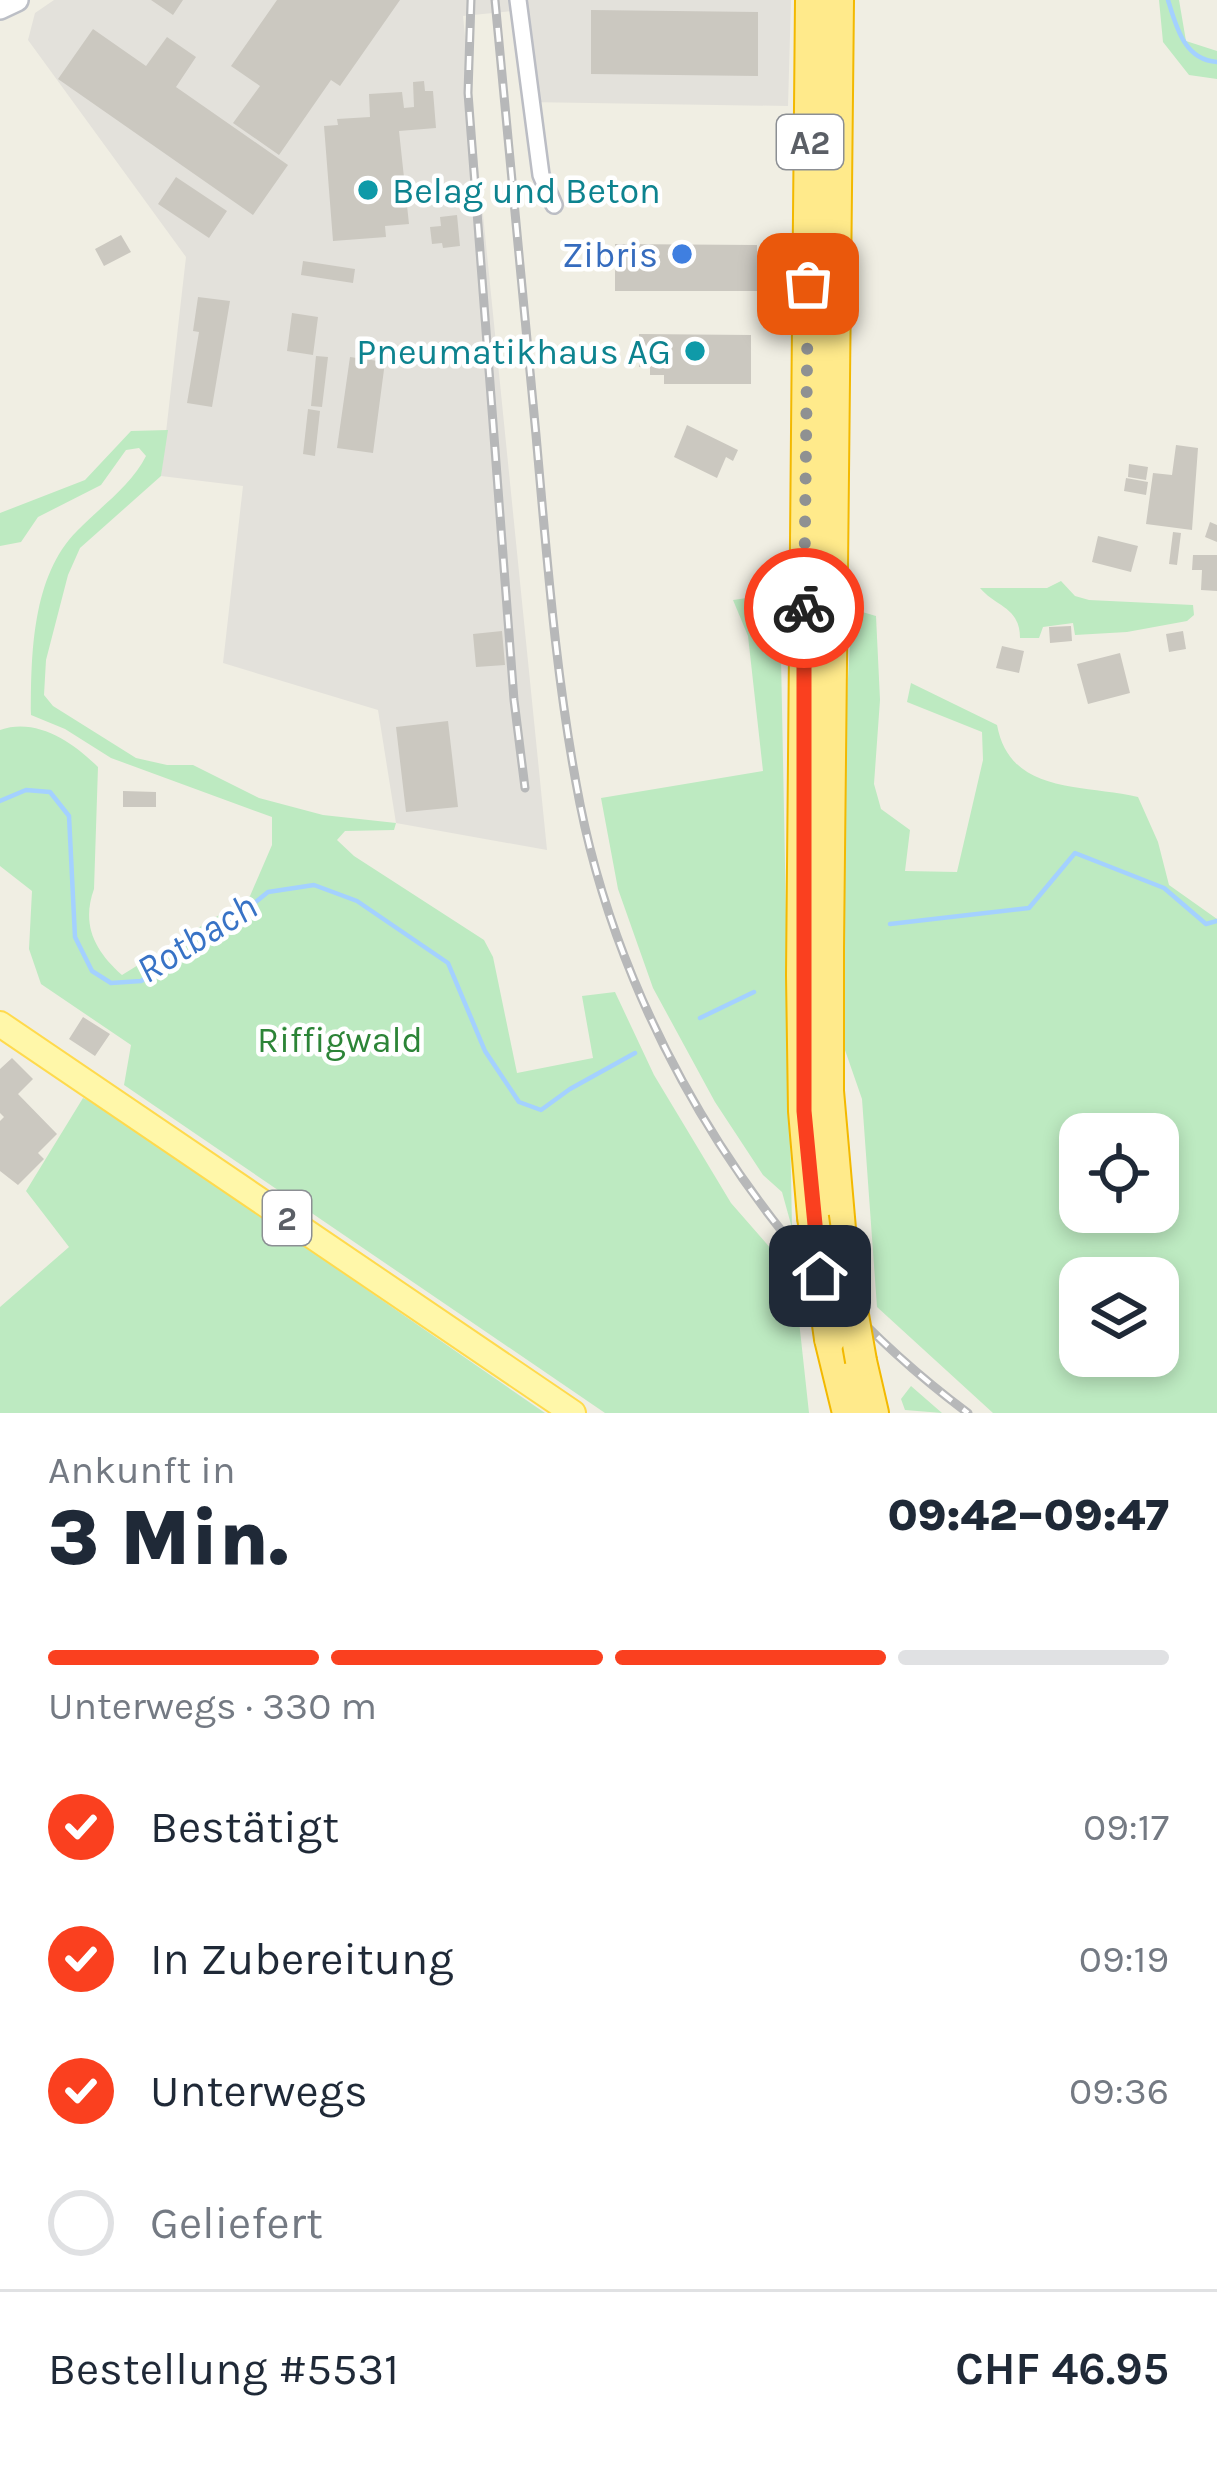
<!DOCTYPE html>
<html lang="de">
<meta charset="utf-8">
<style>
body{margin:0;font-family:Karla,sans-serif;background:#f6f6f7;color:#1f2937;height:100vh;display:flex;flex-direction:column;font-size:45px;white-space:nowrap}
*{box-sizing:border-box;margin:0}
p{font-size:39px;color:#747a83}
.icon{flex:none;width:66px;height:66px;fill:none;stroke:currentColor;stroke-width:2;stroke-linecap:round;stroke-linejoin:round}
.map{position:relative;height:1413px;overflow:hidden}
.side{display:flex;flex-direction:column;background:#fff;flex:1}
.side>*{flex:none}
.controls{position:absolute;left:1059px;top:1113px;display:grid;gap:24px}
.controls a{display:grid;place-items:center;width:120px;height:120px;border-radius:24px;background:#fff;box-shadow:0 6px 18px #0003;font-size:60px}
.pin{position:absolute;display:grid;place-items:center;width:102px;height:102px;color:#fff;margin:-51px;border-radius:24px;box-shadow:0 6px 18px #0006}
.courier{position:absolute;display:grid;place-items:center;width:120px;height:120px;margin:-60px;border:9px solid #fa401f;border-radius:50%;background:#fff;color:#222;box-shadow:0 3px 15px #0007}
.summary em{font-style:normal;font-weight:800}
.summary div{display:flex;flex-direction:column-reverse}
.summary{display:flex;align-items:center;justify-content:space-between;height:204px;padding:0 48px}
h1{font-size:78px;font-weight:800;line-height:90px}
.bar{display:grid;grid-template-columns:repeat(4,1fr);gap:18px 12px;align-content:center;height:144px;padding:0 48px}
.bar i{height:15px;border-radius:9px;background:#e0e1e3}
.bar .selected{background:#fa401f}
.bar p{grid-column:span 4}
.line{display:flex;align-items:center;gap:30px;padding:0 48px;border-top:3px solid #e0e1e3}
.line div{flex:1}
ol{padding:0 48px;list-style:none}
li{display:flex;align-items:center;gap:36px;height:132px}
li p{margin-inline-start:auto}
li .icon{padding:12px;border-radius:50%;background:#fa401f;color:#fff;stroke-width:4}
li:last-child{color:#747a83}
li i{width:66px;height:66px;border:6px solid #e0e1e3;border-radius:50%}
.map>svg:first-child{display:block}
</style>
<div class="map">
<svg width="1217" height="1413" viewBox="0 0 1217 1413">
<rect width="100%" height="100%" fill="#f0eee3"/>
<path fill="#e3e1db" d="M 54,0 L 791,0 L 788,106 L 526,102 L 513,11 L 463,16 L 547,850 L 396,823 L 378,710 L 223,663 L 243,486 L 161,476 L 186,257 L 28,40 L 35,13 Z"/>
<path fill="#bdeac1" fill-rule="evenodd" d="M 1159,0 L 1179,0 L 1186,41 L 1217,51 L 1217,79 L 1189,75 L 1163,42 Z
M 168,430 L 161,476 L 80,548 L 68,575 L 46,660 L 44,695 L 53,706 L 136,758 L 167,765 L 193,765 L 259,798 L 323,815 L 396,823 L 394,830 L 345,831 L 337,840 L 354,856 L 484,940 L 493,957 L 517,1073 L 593,1058 L 582,996 L 615,992 L 654,1075 L 731,1203 L 794,1275 L 809,1413 L 605,1413 L 124,1085 L 131,1045 L 41,984 L 29,949 L 32,891 L 0,866 L 0,730 C 36,717 73,742 98,767 L 94,889 C 81,925 95,951 122,975 L 250,896 L 272,845 L 272,817 L 111,758 L 65,729 L 31,715 C 31,654 32,576 77,531 C 100,507 131,486 146,456 L 139,448 L 126,450 L 101,485 L 38,517 L 21,542 L 0,546 L 0,513 L 85,480 L 131,431 Z
M 1061,581 L 1075,596 L 1089,600 L 1193,605 L 1194,615 L 1187,621 L 1127,632 L 1075,635 L 1073,623 L 1043,627 L 1039,638 L 1020,638 C 1020,607 996,607 980,588 L 1047,588 Z
M 768,595 L 780,604 L 792,1228 L 782,1192 L 763,1175 L 715,1102 L 653,988 L 618,889 L 601,798 L 763,771 L 748,636 L 733,600 Z
M 852,609 L 876,616 L 880,700 L 874,784 L 881,809 L 910,830 L 905,871 L 957,872 L 983,760 L 982,732 L 907,702 L 911,683 L 997,725 C 1010,795 1082,784 1138,797 L 1158,842 L 1169,885 L 1217,919 L 1217,1413 L 993,1413 L 877,1307 L 862,1099 L 838,1030 L 840,818 ZM 1080,1134 L 1158,1134 L 1158,1212 L 1080,1212 ZM 1080,1278 L 1158,1278 L 1158,1356 L 1080,1356 Z
M 83,1098 L 103,1107 L 545,1413 L 0,1413 L 0,1307 L 69,1247 L 26,1191 Z
M 911,1386 L 942,1413 L 905,1410 L 901,1399 Z"/>
<g fill="none" stroke-linecap="round" stroke-linejoin="round">
<path stroke="#a4d1ff" stroke-width="4.5" d="M 1168,0 C 1176,26 1184,60 1217,62
M 0,801 L 26,790 L 50,792 L 69,816 L 75,937 L 92,971 L 111,983 L 141,981 L 205,943 L 268,892 L 314,885 L 357,901 L 448,963 L 485,1051 L 519,1102 L 541,1110 L 570,1089 L 635,1053
M 890,924 L 1029,908 L 1075,853 L 1164,888 L 1206,924 L 1217,921
M 700,1018 L 754,992"/>
</g>
<path fill="#cbc8c0" d="M 151,0 L 183,0 L 173,15 Z
M 277,0 L 400,0 L 340,86 L 331,80 L 279,155 L 233,123 L 260,86 L 231,66 Z
M 591,10 L 758,12 L 758,76 L 591,74 Z
M 93,29 L 146,66 L 167,37 L 196,57 L 176,87 L 288,165 L 253,215 L 58,79 Z
M 424,81 L 425,91 L 433,91 L 436,128 L 399,131 L 409,224 L 385,226 L 386,237 L 333,241 L 324,126 L 338,125 L 337,119 L 370,117 L 369,94 L 402,92 L 404,108 L 414,107 L 413,82 Z
M 176,177 L 227,211 L 209,238 L 158,204 Z
M 457,215 L 460,246 L 443,248 L 442,243 L 432,244 L 430,227 L 441,226 L 440,217 Z
M 121,235 L 131,252 L 104,266 L 95,249 Z
M 615,244 L 757,245 L 757,291 L 615,291 Z
M 303,261 L 355,269 L 353,283 L 301,275 Z
M 198,297 L 230,301 L 212,407 L 187,403 L 199,332 L 193,331 Z
M 292,313 L 318,317 L 313,355 L 287,351 Z
M 639,334 L 751,335 L 751,384 L 664,384 L 664,375 L 650,375 L 650,367 L 639,367 Z
M 316,356 L 328,357 L 322,407 L 311,406 Z
M 350,357 L 385,362 L 373,453 L 337,448 Z
M 308,409 L 320,411 L 315,456 L 303,454 Z
M 687,425 L 738,450 L 733,461 L 726,457 L 717,478 L 674,457 Z
M 1176,445 L 1198,448 L 1192,530 L 1146,524 L 1153,473 L 1172,475 Z
M 1129,464 L 1148,467 L 1146,480 L 1128,477 Z
M 1126,478 L 1148,482 L 1146,495 L 1124,491 Z
M 1210,522 L 1217,525 L 1217,542 L 1205,537 Z
M 1173,532 L 1181,533 L 1177,565 L 1169,564 Z
M 1098,536 L 1138,546 L 1131,572 L 1092,562 Z
M 1193,555 L 1217,555 L 1217,591 L 1201,590 L 1202,570 L 1192,570 Z
M 1071,626 L 1072,641 L 1050,643 L 1049,627 Z
M 502,631 L 505,665 L 476,667 L 473,634 Z
M 1183,631 L 1186,649 L 1169,652 L 1166,634 Z
M 1002,646 L 1024,651 L 1019,673 L 996,668 Z
M 1120,653 L 1130,693 L 1088,704 L 1077,664 Z
M 448,721 L 458,807 L 406,812 L 396,727 Z
M 123,791 L 156,792 L 156,807 L 123,807 Z
M 83,1017 L 110,1034 L 95,1056 L 69,1039 Z
M 12,1058 L 33,1079 L 18,1094 L 57,1134 L 38,1153 L 44,1159 L 18,1185 L 0,1171 L 0,1121 L 4,1117 L 0,1113 L 0,1069 Z"/>
<g fill="none" stroke-linecap="round" stroke-linejoin="round">
<g stroke="#bbbdc4" stroke-width="20">
<path id="minor" d="M 518,0 L 541,175 L 554,205"/>
</g>
<g stroke="#bcbfc6" stroke-width="26">
<path id="secondary" d="M 0,8 L 17,0"/>
</g>
<g stroke="#ffda4d" stroke-width="28">
<path id="primary" d="M 0,1024 L 573,1413"/>
</g>
<g stroke="#f3b900" stroke-width="34">
<path id="motorway" d="M 811,0 L 802,975 L 804,1111 L 813,1217
M 838,0 L 828,948 L 828,1091 L 842,1252
M 830,1339 L 848,1413
M 861,1361 L 873,1413"/>
</g>
<use href="#minor" stroke="#fff" stroke-width="15"/>
<use href="#secondary" stroke="#fff" stroke-width="21"/>
<use href="#primary" stroke="#fff7a9" stroke-width="24"/>
<use href="#motorway" stroke="#ffea8b" stroke-width="30"/>
<g stroke="#b7b8b9" stroke-width="9">
<path id="rail" d="M 471,0 L 468,93 L 514,700 L 525,788
M 495,0 C 509,145 522,290 536,435 C 547,558 556,682 580,804 C 627,1040 775,1270 968,1413"/>
</g>
<use href="#rail" stroke="#fff" stroke-width="4.5" stroke-dasharray="14" stroke-linecap="butt"/>
<g stroke="#f3b900" stroke-width="34" stroke-linecap="butt">
<path id="motorway-bridge" d="M 813,1217 L 830,1339
M 842,1252 L 861,1361"/>
</g>
<use href="#motorway-bridge" stroke="#ffea8b" stroke-width="30"/>
</g>
<g fill="none" stroke-linecap="round" stroke-linejoin="round">
<path stroke="#8f9192" stroke-width="12" stroke-dasharray="0 21.6" d="M 804,608 L 808,284"/>
<path stroke="#fa401f" stroke-width="15" d="M 804,608 L 804,1111 L 820,1276"/>
</g>
<g fill="#0f9aa8" stroke="#fff" stroke-width="4.5">
<circle cx="368" cy="190" r="12"/>
<circle cx="695" cy="351" r="12"/>
</g>
<circle fill="#3f7fe0" stroke="#fff" stroke-width="4.5" cx="682" cy="254" r="12"/>
<g text-anchor="middle" stroke-width="9" stroke-linejoin="round" paint-order="stroke">
<g fill="#fff" stroke="#8c8f94" stroke-width="3">
<rect x="777" y="115" width="66" height="54" rx="9"/>
<rect x="263" y="1191" width="48" height="54" rx="9"/>
</g>
<g font-size="33" font-weight="bold" fill="#5b5f66">
<text x="810" y="154">A2</text>
<text x="287" y="1230">2</text>
</g>
<g font-size="36" fill="#0d838f" stroke="#fff" text-anchor="start">
<text x="392" y="203">Belag und Beton</text>
<text x="671" y="364" text-anchor="end">Pneumatikhaus AG</text>
</g>
<g font-size="36" fill="#366cbe" stroke="#fff" text-anchor="end">
<text x="658" y="267">Zibris</text>
</g>
<g font-size="36" fill="#2c8437" stroke="#fff">
<text x="340" y="1052">Riffigwald</text>
</g>
<g font-size="39" font-style="italic" fill="#3873c6" stroke="#fff">
<text transform="translate(196 937) rotate(-32)" y="14">Rotbach</text>
</g>
</g>
</svg>
<div class="controls">
<a><svg class="icon" aria-label="locate" viewBox="0 0 24 24"><circle cx="12" cy="12" r="6"/><path d="M12 2v4M12 18v4M2 12h4M18 12h4"/></svg></a>
<a><svg class="icon" aria-label="layers" viewBox="0 0 24 24"><path d="M12 4l9 5-9 5-9-5zM3 14l9 5 9-5"/></svg></a>
</div>
<div class="pin" style="left:808px;top:284px;background:#ea580c"><svg class="icon" aria-label="bag" viewBox="0 0 24 24"><path d="M5 8h14l-1 12H6zM9 8a3 3 0 0 1 6 0"/></svg></div>
<div class="pin" style="left:820px;top:1276px;background:#1f2937"><svg class="icon" aria-label="home" viewBox="0 0 24 24"><path d="M3 11l9-7 9 7M6 9v11h12V9"/></svg></div>
<div class="courier" style="left:804px;top:608px"><svg class="icon" aria-label="bike" viewBox="0 0 24 24"><circle cx="6" cy="16" r="4"/><circle cx="18" cy="16" r="4"/><path d="M6 16l4-8h5l3 8M10 8l3 8H6M13 5h3"/></svg></div>
</div>
<section class="side">
<div class="summary"><div><h1>3 Min.</h1><p>Ankunft in</p></div><em>09:42–09:47</em></div>
<div class="bar"><i class="selected"></i><i class="selected"></i><i class="selected"></i><i></i><p>Unterwegs · 330 m</p></div>
<ol>
<li><svg class="icon" aria-label="check" viewBox="0 0 24 24"><path d="M5 12l5 5 9-10"/></svg>Bestätigt<p>09:17</p></li>
<li><svg class="icon" aria-label="check" viewBox="0 0 24 24"><path d="M5 12l5 5 9-10"/></svg>In Zubereitung<p>09:19</p></li>
<li><svg class="icon" aria-label="check" viewBox="0 0 24 24"><path d="M5 12l5 5 9-10"/></svg>Unterwegs<p>09:36</p></li>
<li><i></i>Geliefert</li>
</ol>
<div class="line" style="height:156px"><div>Bestellung #5531</div><b>CHF 46.95</b></div>
</section>
